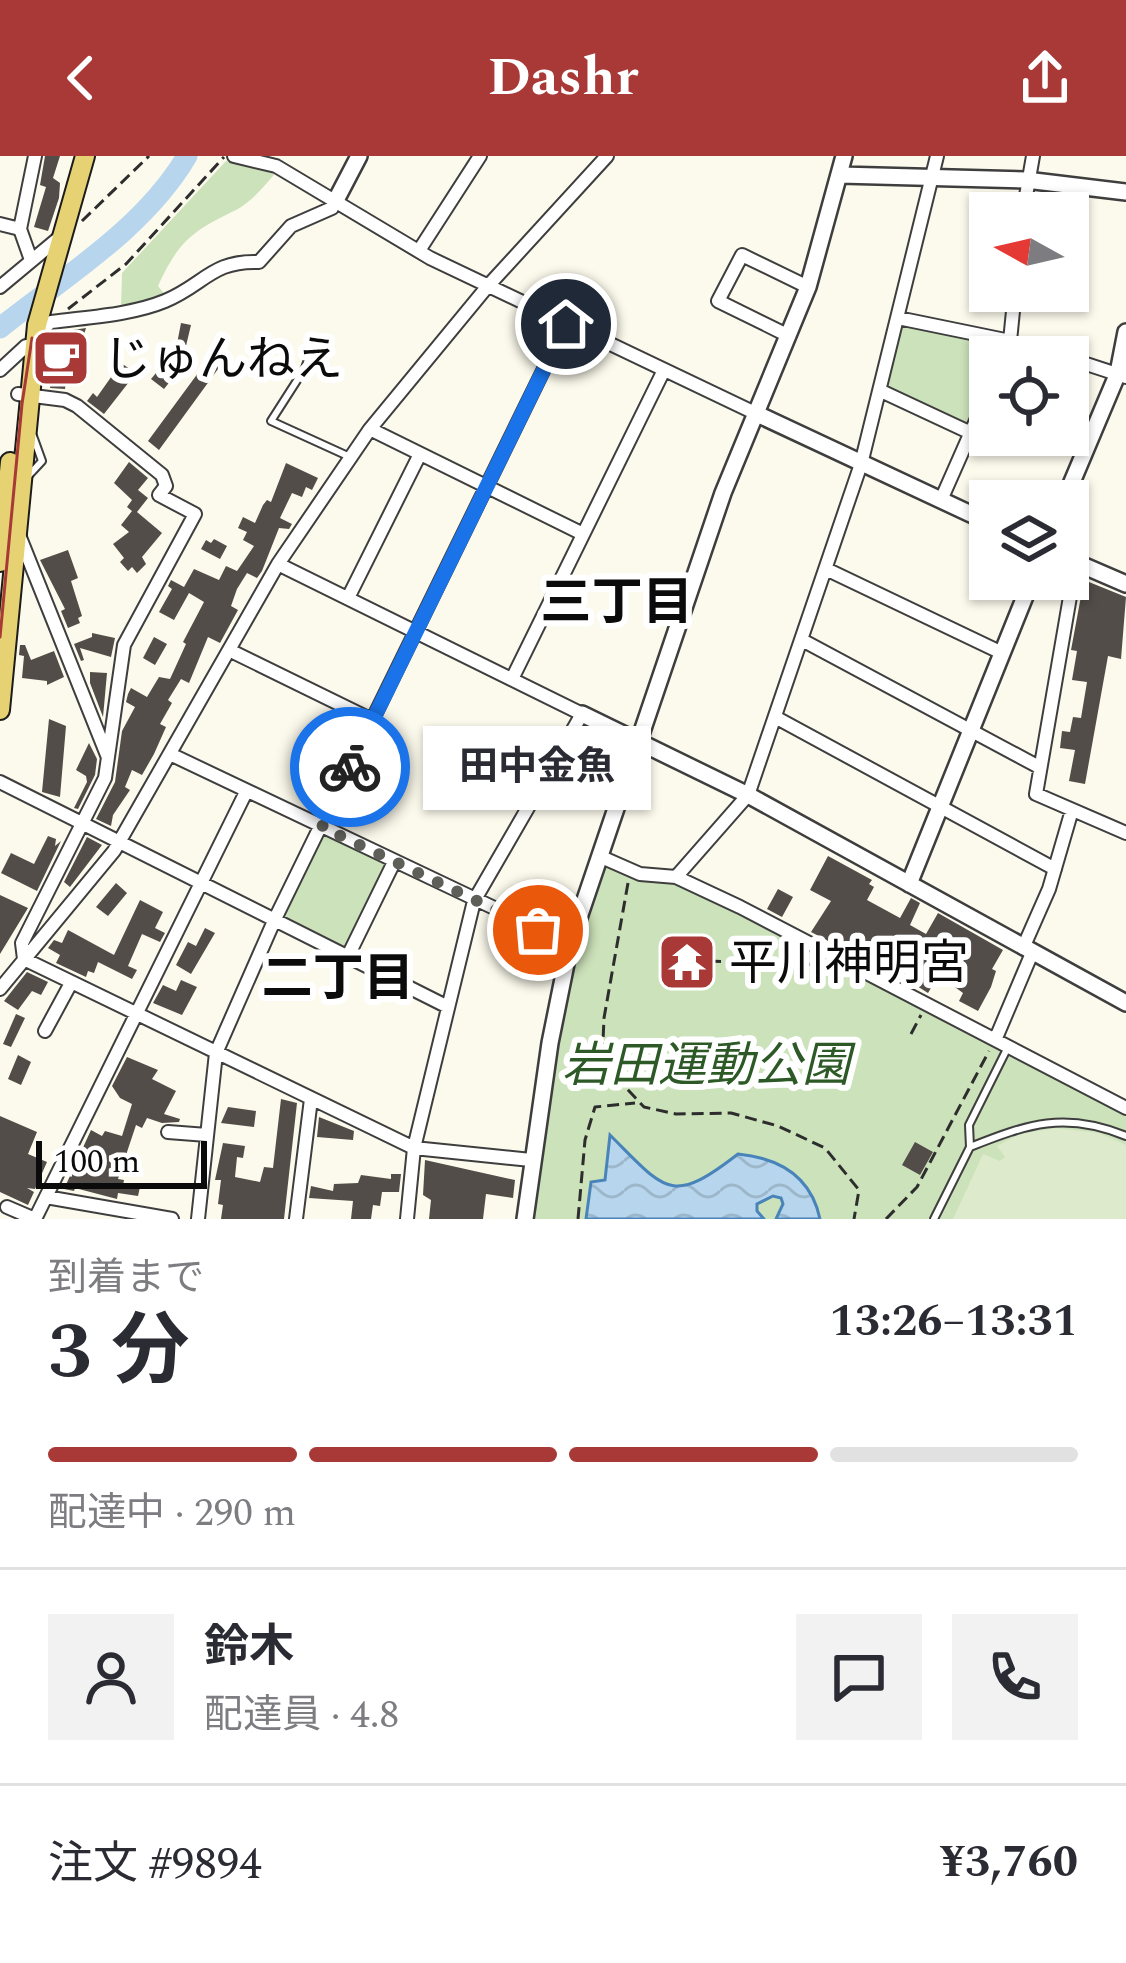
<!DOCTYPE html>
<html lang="ja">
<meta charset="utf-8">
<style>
body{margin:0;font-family:Spectral,"Noto Sans JP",serif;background:#f2f2f3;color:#2b2b33;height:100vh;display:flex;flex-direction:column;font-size:45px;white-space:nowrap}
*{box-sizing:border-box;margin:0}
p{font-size:39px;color:#7c7c81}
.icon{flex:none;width:66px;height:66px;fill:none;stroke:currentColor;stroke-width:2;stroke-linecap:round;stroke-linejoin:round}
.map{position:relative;height:1063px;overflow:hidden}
.sheet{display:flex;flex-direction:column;background:#fff;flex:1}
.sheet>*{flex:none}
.needle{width:78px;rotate:278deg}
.controls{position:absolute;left:969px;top:36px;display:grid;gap:24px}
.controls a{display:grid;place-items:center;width:120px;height:120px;border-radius:0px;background:#fff;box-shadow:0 3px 9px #0004;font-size:60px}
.scale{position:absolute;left:36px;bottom:30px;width:171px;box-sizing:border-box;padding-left:12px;border:6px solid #0b0b0b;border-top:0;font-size:33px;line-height:42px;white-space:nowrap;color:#0b0b0b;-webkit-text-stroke:9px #fff;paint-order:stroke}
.pin{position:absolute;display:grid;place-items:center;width:102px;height:102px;color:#fff;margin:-51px;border:6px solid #fff;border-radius:50%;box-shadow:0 3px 12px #0007}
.courier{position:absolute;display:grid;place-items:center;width:120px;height:120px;margin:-60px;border:9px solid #1a73e8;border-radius:50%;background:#fff;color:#222;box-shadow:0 3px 15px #0007}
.bubble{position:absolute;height:84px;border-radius:0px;background:#fff;box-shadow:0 3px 9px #0004;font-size:39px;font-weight:700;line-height:84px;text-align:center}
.summary em{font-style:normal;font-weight:700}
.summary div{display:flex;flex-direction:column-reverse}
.summary{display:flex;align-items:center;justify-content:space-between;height:204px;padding:0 48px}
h1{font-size:78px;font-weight:700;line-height:90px}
.bar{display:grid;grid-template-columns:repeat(4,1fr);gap:18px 12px;align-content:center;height:144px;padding:0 48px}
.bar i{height:15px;border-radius:9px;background:#e1e1e2}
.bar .selected{background:#a83936}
.bar p{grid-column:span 4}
.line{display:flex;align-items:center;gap:30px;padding:0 48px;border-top:3px solid #e1e1e2}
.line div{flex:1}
.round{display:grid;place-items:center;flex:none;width:126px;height:126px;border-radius:0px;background:#f2f2f3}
header{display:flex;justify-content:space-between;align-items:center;height:156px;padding:0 48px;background:#a83936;color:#fff;font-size:54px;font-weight:700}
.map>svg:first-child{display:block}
</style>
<header><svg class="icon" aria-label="back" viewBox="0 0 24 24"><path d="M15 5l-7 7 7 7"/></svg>Dashr<svg class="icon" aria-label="share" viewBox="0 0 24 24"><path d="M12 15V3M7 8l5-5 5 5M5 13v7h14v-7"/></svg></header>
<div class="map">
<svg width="1126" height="1063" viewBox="0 0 1126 1063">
<defs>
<pattern id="water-waves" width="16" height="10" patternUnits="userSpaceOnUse" patternTransform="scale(3)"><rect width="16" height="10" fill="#b7d5ed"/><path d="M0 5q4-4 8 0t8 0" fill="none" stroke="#9cb6ca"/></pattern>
</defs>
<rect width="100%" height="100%" fill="#fcfaec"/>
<path fill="#cce2ba" d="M 226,5 L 277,15 C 266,28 252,46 236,54 C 193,75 179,84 158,130 L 167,141 L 121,151 L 122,117 Z
M 902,167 L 1004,191 L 1000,201 L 990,201 L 990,223 L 970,270 L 887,232 Z
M 331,677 L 394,706 L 347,802 L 281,768 L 279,758 L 318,679 Z
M 599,700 L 639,718 L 676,721 L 1126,952 L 1126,1063 L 525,1063 L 550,887 Z"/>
<path fill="#ddeacb" d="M 1056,972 L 1099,977 L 1126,989 L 1126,1063 L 953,1063 L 983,998 L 1000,1005 L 1005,1001 L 997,990 L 1019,978 Z"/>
<path fill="url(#water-waves)" stroke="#4884ba" stroke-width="3" d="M 610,979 C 666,1035 671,1050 738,998 C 778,1002 811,1020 820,1063 L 776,1063 L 783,1048 L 781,1042 L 773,1040 L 757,1048 L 757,1055 L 764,1063 L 586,1063 L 591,1026 L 605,1024 Z"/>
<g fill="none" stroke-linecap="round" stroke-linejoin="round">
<path stroke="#b7d5ed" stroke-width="21" d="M 0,172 C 65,120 144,73 187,0"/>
</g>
<path fill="#524d49" d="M 45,0 L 60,0 L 53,22 L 60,27 L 59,42 L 48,75 L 34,71 L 46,31 L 40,29 Z
M 181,167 L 191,169 L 185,194 L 191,199 L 164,233 L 151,223 L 176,193 Z
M 86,172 L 79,195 L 64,193 L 66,175 Z
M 55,194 L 70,196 L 65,233 L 50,232 Z
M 215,194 L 226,202 L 159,294 L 148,285 Z
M 121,207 L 136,217 L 104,258 L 87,245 L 93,237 L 97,241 Z
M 129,306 L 148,322 L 138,334 L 148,342 L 137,356 L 162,377 L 142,401 L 146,408 L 137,417 L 132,411 L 128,415 L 120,406 L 124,402 L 113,388 L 129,376 L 121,369 L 132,355 L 127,351 L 132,344 L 114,327 Z
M 286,307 L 318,322 L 312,334 L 306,331 L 302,341 L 292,337 L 280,362 L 292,368 L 289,373 L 279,372 L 262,415 L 257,422 L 247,417 L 237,433 L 231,450 L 238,454 L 220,487 L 208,481 L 189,527 L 181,523 L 168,544 L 172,547 L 160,568 L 166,571 L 154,598 L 142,619 L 132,614 L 125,631 L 130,634 L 113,659 L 111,670 L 96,663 L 115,626 L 122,575 L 135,551 L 126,546 L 128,538 L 131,532 L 147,541 L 159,521 L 170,523 L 186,488 L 183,486 L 204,446 L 189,437 L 174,464 L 159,456 L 172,433 L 168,430 L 171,424 L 184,431 L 194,413 L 219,424 L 226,410 L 237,415 L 254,390 L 243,384 L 247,376 L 238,372 L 243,361 L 255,367 L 263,349 L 267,344 L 271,346 Z
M 214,383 L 227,390 L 220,403 L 201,393 L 206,384 L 211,387 Z
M 68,394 L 78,422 L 71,425 L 82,460 L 78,462 L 80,467 L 68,472 L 61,455 L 65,453 L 40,404 Z
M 1084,424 L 1126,441 L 1121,503 L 1108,500 L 1085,628 L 1069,625 L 1075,594 L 1060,592 L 1062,575 L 1070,576 L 1073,561 L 1081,562 L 1087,526 L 1072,524 L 1077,495 L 1071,494 Z
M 92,477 L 115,482 L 111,501 L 80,492 L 84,504 L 81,505 L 74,488 L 92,481 Z
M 154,481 L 167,488 L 155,509 L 143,502 Z
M 20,489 L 25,489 L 31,504 L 54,495 L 64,521 L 47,529 L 47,525 L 22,522 L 24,500 L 19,499 Z
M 90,516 L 107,517 L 103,561 L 90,527 Z
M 49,563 L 66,570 L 60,641 L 42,636 Z
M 89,587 L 97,603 L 95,619 L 78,653 L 74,652 L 87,626 L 86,620 L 76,614 Z
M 48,680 L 56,683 L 55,690 L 61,685 L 37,735 L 1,717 L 11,697 L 34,708 Z
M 87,681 L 102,689 L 70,731 L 64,726 Z
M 828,700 L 872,724 L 869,728 L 874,731 L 867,744 L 900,762 L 911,742 L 920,747 L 910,769 L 926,778 L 938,757 L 1003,794 L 992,813 L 996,815 L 991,831 L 978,855 L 959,845 L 963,837 L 944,823 L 937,822 L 928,837 L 890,813 L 882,813 L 811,776 L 831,745 L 810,734 Z
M 116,727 L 127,737 L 108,760 L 96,751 Z
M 778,733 L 793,741 L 782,761 L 767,753 Z
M 0,739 L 28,752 L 0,798 Z
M 140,744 L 163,756 L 155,772 L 165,777 L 160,786 L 142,778 L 128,810 L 137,814 L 132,823 L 98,806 L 94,817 L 88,815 L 86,821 L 56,807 L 60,799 L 48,792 L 54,784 L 62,787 L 68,774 L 114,799 Z
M 205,772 L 215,777 L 191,818 L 176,809 L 188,786 L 196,790 Z
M 682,796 L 707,800 L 705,818 L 667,814 L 669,798 Z
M 27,816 L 48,826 L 41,839 L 32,835 L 18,854 L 4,845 Z
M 181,824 L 197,831 L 182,859 L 153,847 L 163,829 L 176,835 Z
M 16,858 L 25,862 L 11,891 L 3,888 Z
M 18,899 L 31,906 L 21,929 L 8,923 Z
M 127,901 L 158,914 L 152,923 L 176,935 L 164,958 L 180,963 L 179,966 L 162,967 L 147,962 L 142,972 L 136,969 L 118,1023 L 124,1024 L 123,1029 L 140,1031 L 138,1040 L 118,1037 L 117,1043 L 75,1032 L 74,1035 L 64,1033 L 91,974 L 102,980 L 105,975 L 122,980 L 132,948 L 120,942 L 112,930 Z
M 281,943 L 297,947 L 284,1063 L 221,1063 L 223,1049 L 218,1048 L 221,1024 L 215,1024 L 223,987 L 245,990 L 243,1002 L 237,1001 L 235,1021 L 260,1026 L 264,1011 L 273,1012 Z
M 228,951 L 256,955 L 254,971 L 221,967 Z
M 0,960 L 37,976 L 28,998 L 47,1006 L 35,1033 L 27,1032 L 34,1036 L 28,1049 L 0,1036 Z
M 319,961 L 354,975 L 353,984 L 317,981 Z
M 915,986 L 933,996 L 920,1019 L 902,1009 Z
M 425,1004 L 515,1024 L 513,1042 L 486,1038 L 483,1063 L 429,1063 L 431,1044 L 423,1039 Z
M 391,1018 L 401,1018 L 399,1036 L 382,1036 L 380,1050 L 373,1049 L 371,1063 L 351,1063 L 353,1045 L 309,1042 L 311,1030 L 333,1035 L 334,1028 L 358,1027 L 361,1019 L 391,1023 Z"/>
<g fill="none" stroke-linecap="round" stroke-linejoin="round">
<g stroke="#3e3e3e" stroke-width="10">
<path id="service" d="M 315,184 L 305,212 L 271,265 L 350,301
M 29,319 L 42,305 L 33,280
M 970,991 C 1028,968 1065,955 1126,980
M 934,1063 L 970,991 L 969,969 L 1007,893"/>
</g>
<g stroke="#3e3e3e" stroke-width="16">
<path id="minor" d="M 234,0 L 276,10 L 430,102 L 757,258
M 1023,57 L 1033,0
M 0,68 L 20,73
M 420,93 L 480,0
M 31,104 L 20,73 L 35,0
M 0,131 L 60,81
M 898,162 L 1010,185 L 1064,201
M 39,176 L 51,166 C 88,161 131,159 165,145 C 204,129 212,104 259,106 L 291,70 L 332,52 L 335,46
M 789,180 L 718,145 L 742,99 L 808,131
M 1004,201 L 1010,185 L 1015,135
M 1068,202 L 1126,221
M 0,214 L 26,190
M 881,235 L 971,277
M 18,238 L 65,244 L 77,250 L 162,319 L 166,330 L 159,339 L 195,358 L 124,489 L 105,622 L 22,787 L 24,803 L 414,992 L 531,1004
M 370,273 L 583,378
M 941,344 L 990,233
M 19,379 L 107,599
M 1076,406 L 1036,638 L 1126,677
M 278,408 L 582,558 L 474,745 L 414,992 L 407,1063
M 826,413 L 1002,497
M 348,442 L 420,298
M 802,484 L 1039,611
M 229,494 L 372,564
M 512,523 L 664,214
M 775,561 L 1055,713
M 170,598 L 570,788
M 0,626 L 448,851
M 599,700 L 640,718 L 676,721 L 740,751 L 1126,952
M 676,721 L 748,639 L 861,308 L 937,0
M 1023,792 L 1049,733 L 1072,654
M 347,802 L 394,706
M 0,833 L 114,695 L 278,408 L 370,273 L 487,131 L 607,0
M 45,875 L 71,827
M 996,882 L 1032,797
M 168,976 L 207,979
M 46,1041 L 172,1063
M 7,1051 L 35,1063
M 35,1063 L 246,636
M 198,1063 L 216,897 L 274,765 L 566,168
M 296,1063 L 311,943"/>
</g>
<g stroke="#3e3e3e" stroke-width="20">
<path id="tertiary" d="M 840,19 L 1026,24 L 1126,36
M 335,46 L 359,0
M 757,258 L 990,367
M 1064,345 L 1118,217 L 1126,176
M 1068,403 L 1126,428
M 582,558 L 748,639 L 1126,847
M 909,728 L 1032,423
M 525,1063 L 550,887 L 570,788 L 723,337 L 808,131 L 844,0"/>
</g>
<g stroke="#1c1c1c" stroke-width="22">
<path id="primary" d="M 0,406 L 10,306
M 0,554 L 37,169 L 85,0"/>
</g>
<path stroke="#2d2d2d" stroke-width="3" stroke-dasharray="12 6" stroke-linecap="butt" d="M 82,65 L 149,0
M 68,153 L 126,108 L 224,1
M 628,727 L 604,862 L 603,885 L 615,920 L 644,951 L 676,958 L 731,957 L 778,970 L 825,992 L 859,1034 L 854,1063
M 709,805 L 827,809
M 911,878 L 921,859
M 578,1063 L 585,984 L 595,951 L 635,947
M 886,1063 L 917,1031 L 989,895"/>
<use href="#service" stroke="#fff" stroke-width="6"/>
<use href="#minor" stroke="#fff" stroke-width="12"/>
<use href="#tertiary" stroke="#fff" stroke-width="15"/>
<use href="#primary" stroke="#e6d272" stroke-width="18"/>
<path stroke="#a83936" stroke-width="3" d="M 0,481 L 22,248 L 32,182"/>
</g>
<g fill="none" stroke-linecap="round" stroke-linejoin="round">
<path stroke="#5f5f5a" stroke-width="12" stroke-dasharray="0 21.6" d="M 350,611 L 322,671 L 538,774"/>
<path stroke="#1a73e8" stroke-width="15" d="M 350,611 L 566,168"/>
</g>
<defs>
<g id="cafe-square" transform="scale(3)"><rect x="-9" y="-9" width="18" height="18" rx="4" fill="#a83936" stroke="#fff"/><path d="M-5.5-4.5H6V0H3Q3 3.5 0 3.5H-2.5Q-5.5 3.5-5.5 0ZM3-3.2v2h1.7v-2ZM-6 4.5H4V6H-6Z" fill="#fff"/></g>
<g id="temple-square" transform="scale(3)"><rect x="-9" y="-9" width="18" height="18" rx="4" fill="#a83936" stroke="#fff"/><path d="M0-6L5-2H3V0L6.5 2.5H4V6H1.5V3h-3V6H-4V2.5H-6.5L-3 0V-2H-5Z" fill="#fff"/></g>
</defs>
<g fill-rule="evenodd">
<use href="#cafe-square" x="61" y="202"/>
<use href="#temple-square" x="687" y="806"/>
</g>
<g text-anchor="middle" stroke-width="12" stroke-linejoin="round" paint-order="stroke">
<g font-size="48" fill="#0b0b0b" stroke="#fff" text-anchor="start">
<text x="103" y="219">じゅんねえ</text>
<text x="729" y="823">平川神明宮</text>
</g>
<g font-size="48" font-style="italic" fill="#2c5925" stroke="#fff">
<text x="706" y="925">岩田運動公園</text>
</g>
<g font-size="51" font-weight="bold" fill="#0b0b0b" stroke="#fff">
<text x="617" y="463">三丁目</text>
<text x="338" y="839">二丁目</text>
</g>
</g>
</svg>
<div class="controls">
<a><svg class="needle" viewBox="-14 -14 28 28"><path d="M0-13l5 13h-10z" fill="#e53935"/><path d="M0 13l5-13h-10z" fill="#7c7c81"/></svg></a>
<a><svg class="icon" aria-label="locate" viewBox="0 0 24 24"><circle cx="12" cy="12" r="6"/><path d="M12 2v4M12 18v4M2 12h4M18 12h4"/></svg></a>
<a><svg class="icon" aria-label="layers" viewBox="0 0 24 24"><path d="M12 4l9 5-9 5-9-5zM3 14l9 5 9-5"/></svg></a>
</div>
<div class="scale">100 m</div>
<div class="pin" style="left:538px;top:774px;background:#ea580c"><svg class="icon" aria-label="bag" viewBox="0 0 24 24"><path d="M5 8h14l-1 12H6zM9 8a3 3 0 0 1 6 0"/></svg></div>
<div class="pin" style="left:566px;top:168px;background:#1f2937"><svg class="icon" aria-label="home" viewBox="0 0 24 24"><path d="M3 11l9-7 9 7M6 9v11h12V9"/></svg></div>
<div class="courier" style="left:350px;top:611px"><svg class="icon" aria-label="bike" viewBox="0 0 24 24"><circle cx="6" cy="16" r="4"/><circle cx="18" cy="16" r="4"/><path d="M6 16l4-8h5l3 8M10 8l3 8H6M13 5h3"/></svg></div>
<div class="bubble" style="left:423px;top:570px;width:228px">田中金魚</div>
</div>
<section class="sheet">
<div class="summary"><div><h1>3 分</h1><p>到着まで</p></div><em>13:26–13:31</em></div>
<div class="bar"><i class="selected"></i><i class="selected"></i><i class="selected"></i><i></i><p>配達中 · 290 m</p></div>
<div class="line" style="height:216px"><a class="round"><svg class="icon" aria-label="person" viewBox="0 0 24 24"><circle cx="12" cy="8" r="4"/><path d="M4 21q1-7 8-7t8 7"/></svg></a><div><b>鈴木</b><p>配達員 · 4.8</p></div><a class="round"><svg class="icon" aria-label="chat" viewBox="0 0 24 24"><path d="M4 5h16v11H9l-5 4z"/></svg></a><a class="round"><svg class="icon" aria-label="phone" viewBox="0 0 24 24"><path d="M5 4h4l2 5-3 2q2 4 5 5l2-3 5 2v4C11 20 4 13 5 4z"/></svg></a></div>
<div class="line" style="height:156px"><div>注文 #9894</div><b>¥3,760</b></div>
</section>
